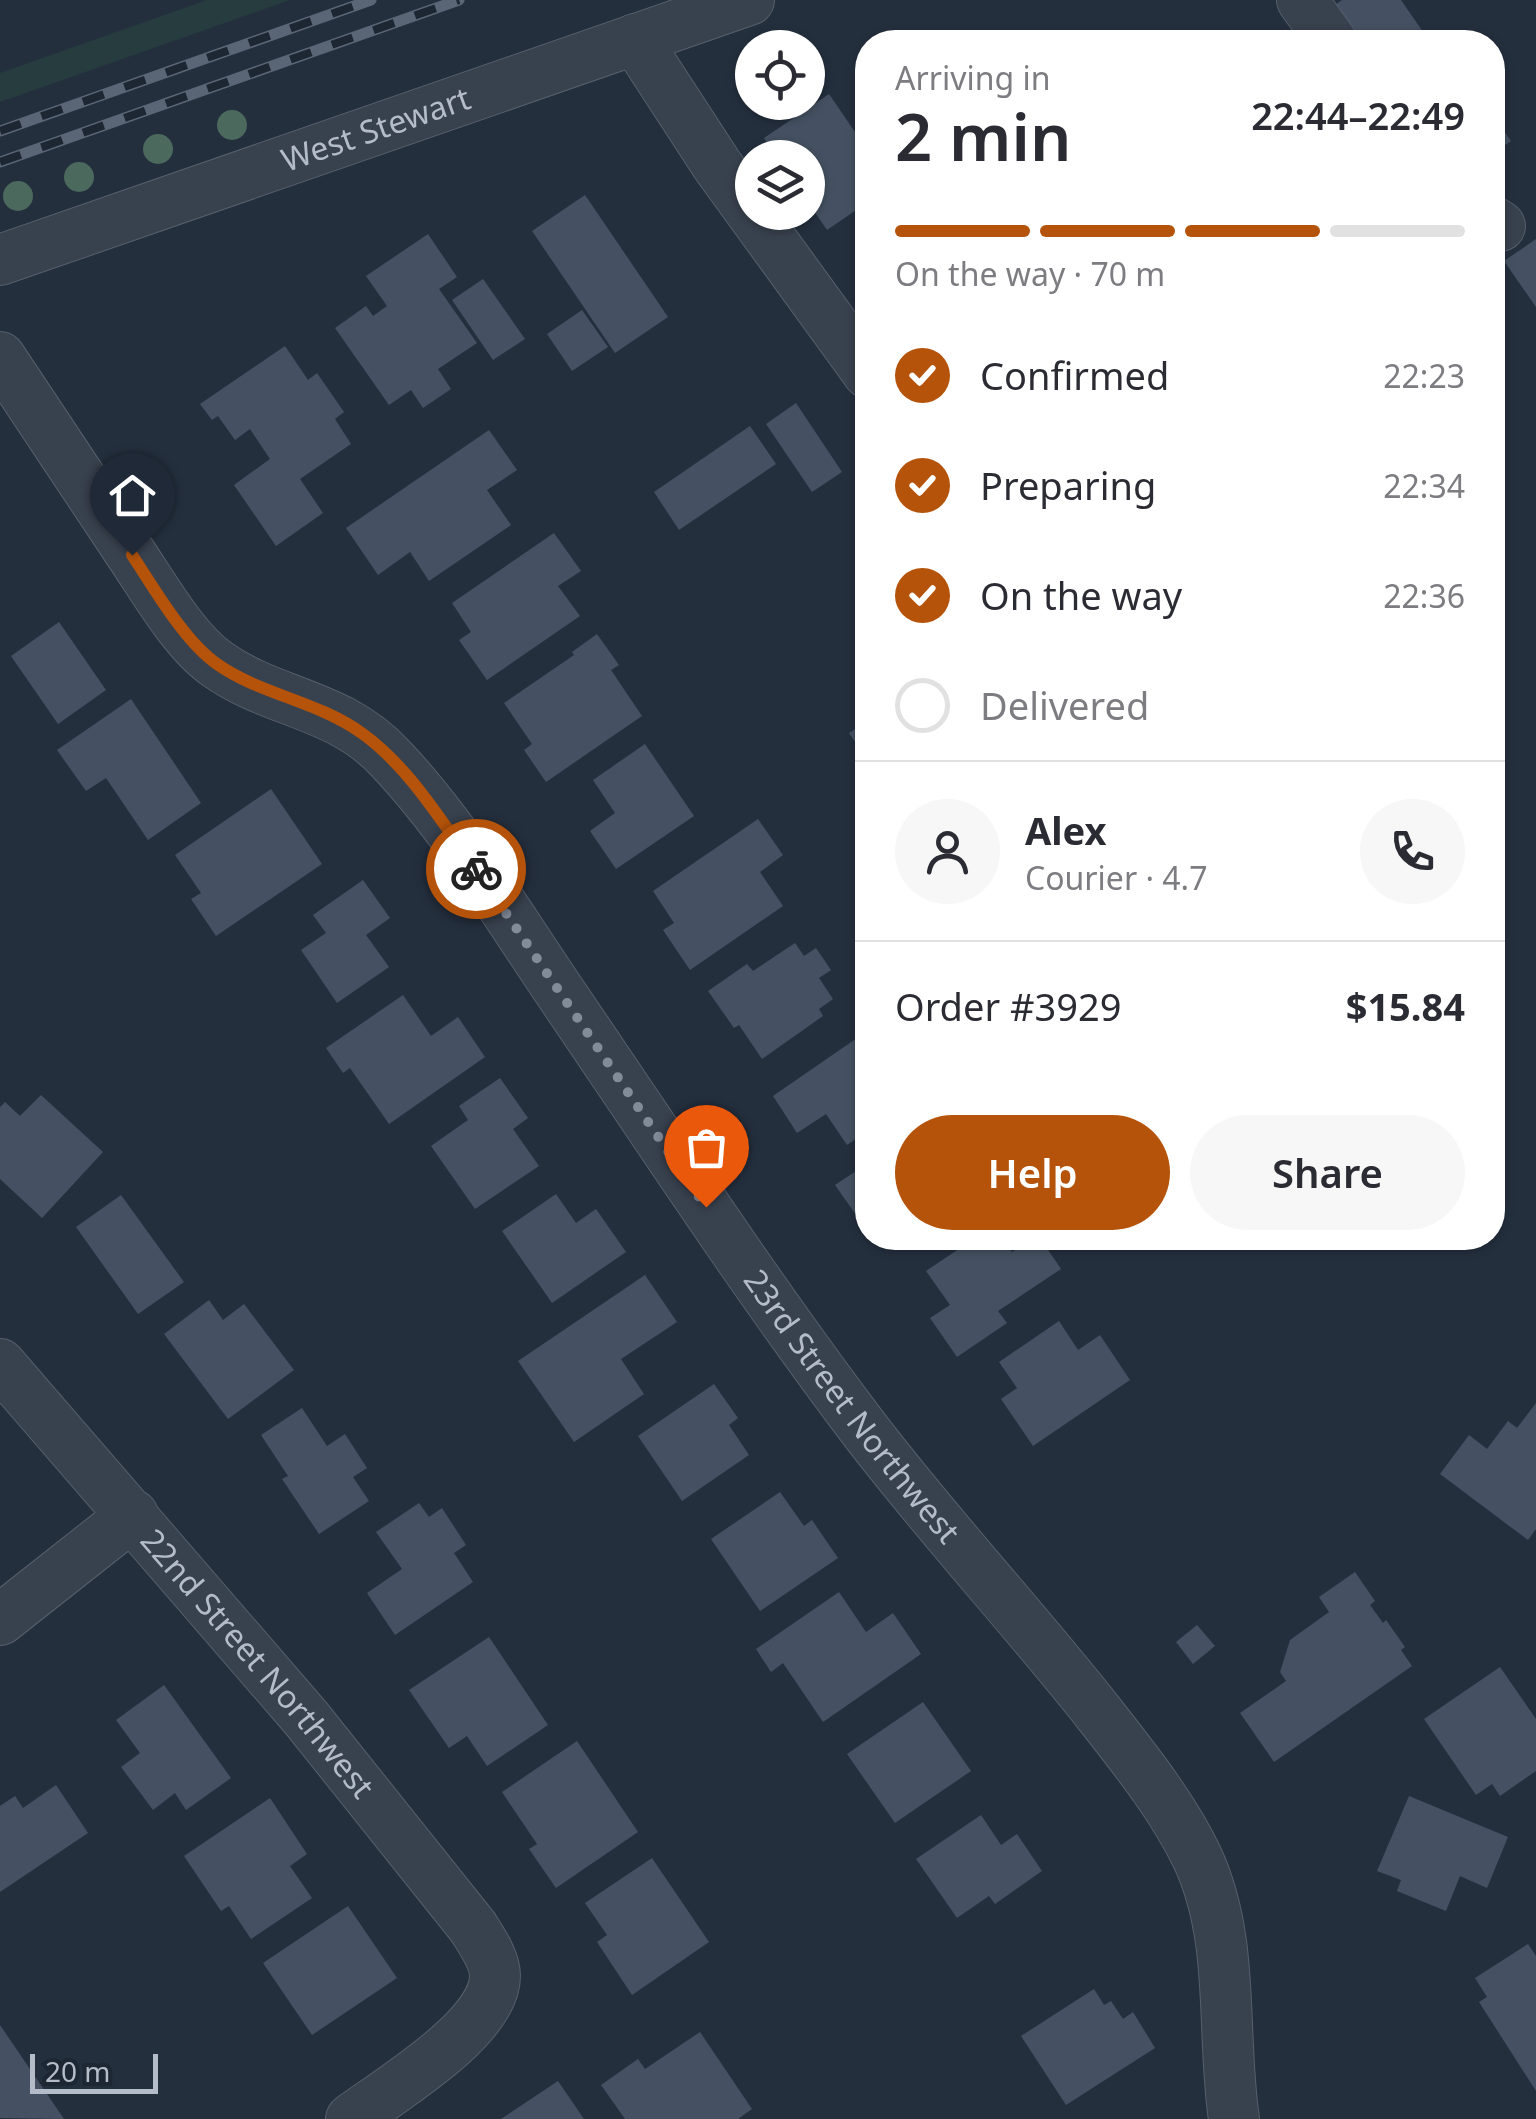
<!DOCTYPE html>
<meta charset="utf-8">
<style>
body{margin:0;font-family:"Noto Sans",sans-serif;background:#f7f7f7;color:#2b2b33;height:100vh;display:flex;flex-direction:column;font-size:38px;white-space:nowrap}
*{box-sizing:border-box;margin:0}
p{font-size:32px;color:#7c7c81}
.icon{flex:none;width:55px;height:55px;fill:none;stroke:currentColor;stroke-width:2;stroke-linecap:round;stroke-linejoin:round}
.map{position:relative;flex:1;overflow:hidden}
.sheet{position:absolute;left:855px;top:30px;width:650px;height:1220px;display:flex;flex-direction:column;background:#fff;border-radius:40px;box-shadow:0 2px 8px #0004}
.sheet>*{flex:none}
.fabs{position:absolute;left:735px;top:30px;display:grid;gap:20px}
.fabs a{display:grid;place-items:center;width:90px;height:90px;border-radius:50%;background:#fff;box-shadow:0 2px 8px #0004;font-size:50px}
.scale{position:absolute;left:30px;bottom:25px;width:128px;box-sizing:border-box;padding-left:10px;border:5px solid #b4bcc9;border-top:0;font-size:28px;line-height:35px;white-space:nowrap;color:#b4bcc9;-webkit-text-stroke:8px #1d2633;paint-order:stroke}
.pin{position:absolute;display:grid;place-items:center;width:85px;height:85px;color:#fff;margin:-102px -42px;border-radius:50% 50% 50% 0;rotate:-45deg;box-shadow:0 0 10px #0007}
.pin .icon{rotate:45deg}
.courier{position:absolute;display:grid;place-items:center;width:100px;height:100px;margin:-50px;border:8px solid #b45309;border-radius:50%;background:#fff;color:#222;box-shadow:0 2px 12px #0007}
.overview em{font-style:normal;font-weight:600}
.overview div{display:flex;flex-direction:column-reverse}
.overview{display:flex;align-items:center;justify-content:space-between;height:170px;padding:0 40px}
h1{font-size:65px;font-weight:600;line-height:75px}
.bar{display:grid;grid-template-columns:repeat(4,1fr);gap:15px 10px;align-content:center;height:120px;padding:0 40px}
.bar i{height:12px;border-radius:8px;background:#e1e1e2}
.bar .on{background:#b45309}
.bar p{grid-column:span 4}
.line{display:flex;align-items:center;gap:25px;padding:0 40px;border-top:2px solid #e1e1e2}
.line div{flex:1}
.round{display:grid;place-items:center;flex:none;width:105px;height:105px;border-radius:52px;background:#f7f7f7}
ol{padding:0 40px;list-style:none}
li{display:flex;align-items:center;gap:30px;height:110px}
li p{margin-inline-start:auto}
li .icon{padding:10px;border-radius:50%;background:#b45309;color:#fff;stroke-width:4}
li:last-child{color:#7c7c81}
li i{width:55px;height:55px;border:5px solid #e1e1e2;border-radius:50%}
.action{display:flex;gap:20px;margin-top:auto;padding:20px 40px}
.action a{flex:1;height:115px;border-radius:60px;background:#b45309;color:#fff;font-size:40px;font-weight:600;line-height:115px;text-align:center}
.action a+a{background:#f7f7f7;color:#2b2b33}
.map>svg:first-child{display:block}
</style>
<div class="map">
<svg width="1536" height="2119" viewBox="0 0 1536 2119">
<rect width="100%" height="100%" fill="#242f3e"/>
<path fill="#263c3f" d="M 207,0 L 290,0 L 0,102 L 0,73 Z"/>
<path fill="#455162" d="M 1342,0 L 1401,0 L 1430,42 L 1351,42 L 1328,10 Z
M 829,94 L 868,151 L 868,202 L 827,230 L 808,202 L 808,158 L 777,158 L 764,138 Z
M 1492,114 L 1511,141 L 1492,154 Z
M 585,195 L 668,317 L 615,353 L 532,231 Z
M 428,234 L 457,277 L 439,289 L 477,343 L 438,369 L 451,389 L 423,408 L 411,390 L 389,405 L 335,328 L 366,306 L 373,316 L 387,306 L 366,276 Z
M 1536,239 L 1536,307 L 1504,261 Z
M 483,279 L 525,339 L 493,360 L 452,300 Z
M 582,310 L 608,347 L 572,371 L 547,334 Z
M 285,346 L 308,380 L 317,373 L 344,412 L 335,419 L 351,444 L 300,479 L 323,513 L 276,546 L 234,485 L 270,459 L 250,429 L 235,440 L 218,416 L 212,420 L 200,404 Z
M 796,403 L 842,472 L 812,492 L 766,424 Z
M 750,426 L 776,464 L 679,530 L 654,492 Z
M 489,430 L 517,470 L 487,490 L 511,525 L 429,581 L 410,552 L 378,575 L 346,528 Z
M 554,533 L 581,571 L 558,586 L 580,616 L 487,680 L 459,640 L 471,632 L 452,603 Z
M 59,622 L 106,690 L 58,724 L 11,656 Z
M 597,634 L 619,665 L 611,670 L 642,716 L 546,782 L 524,750 L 532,744 L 504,703 L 574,655 L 572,652 Z
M 131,699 L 201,803 L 148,840 L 106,778 L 86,791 L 57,750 Z
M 868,721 L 868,761 L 849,733 Z
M 645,744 L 694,816 L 616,869 L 590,831 L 615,813 L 593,780 Z
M 271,789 L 322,864 L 216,936 L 191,899 L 201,893 L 175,855 Z
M 758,819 L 783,855 L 760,872 L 783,906 L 690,970 L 663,930 L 674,923 L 653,891 Z
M 363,880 L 390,918 L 366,935 L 389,967 L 337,1003 L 301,950 L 326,933 L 313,915 Z
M 795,943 L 804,956 L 816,948 L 831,970 L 819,978 L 833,999 L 819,1009 L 823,1016 L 762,1059 L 739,1025 L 734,1028 L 708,991 L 747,964 L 753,971 Z
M 403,995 L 431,1036 L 458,1017 L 485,1057 L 389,1124 L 350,1068 L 343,1073 L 326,1048 Z
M 857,1038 L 868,1054 L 868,1131 L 847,1145 L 826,1114 L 797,1133 L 773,1096 Z
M 500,1078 L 528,1118 L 513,1129 L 539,1166 L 475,1209 L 431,1146 L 468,1120 L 459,1106 Z
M 41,1095 L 103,1152 L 42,1218 L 0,1179 L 0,1107 L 5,1102 L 20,1116 Z
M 868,1163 L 868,1232 L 835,1185 Z
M 556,1194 L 576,1223 L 596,1209 L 626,1252 L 552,1303 L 502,1231 Z
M 121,1195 L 184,1282 L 138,1314 L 76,1227 Z
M 975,1238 L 1002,1238 L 1012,1252 L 1032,1238 L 1040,1238 L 1061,1269 L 998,1311 L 1007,1323 L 957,1357 L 930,1318 L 950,1305 L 926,1271 Z
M 645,1275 L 677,1322 L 621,1359 L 644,1394 L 574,1442 L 518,1361 Z
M 209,1300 L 223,1320 L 244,1304 L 294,1370 L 228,1419 L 164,1334 Z
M 1059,1321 L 1078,1350 L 1100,1335 L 1130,1380 L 1033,1446 L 1001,1399 L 1017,1388 L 999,1362 Z
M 714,1384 L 738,1418 L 729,1425 L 749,1455 L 682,1501 L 638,1436 Z
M 1536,1403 L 1536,1529 L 1528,1540 L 1440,1474 L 1469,1435 L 1487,1449 L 1508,1421 L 1517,1428 Z
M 302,1408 L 327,1446 L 345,1434 L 367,1468 L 353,1477 L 369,1501 L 319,1534 L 282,1479 L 288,1476 L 261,1435 Z
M 780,1492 L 804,1526 L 812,1520 L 838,1558 L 760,1611 L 711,1539 Z
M 419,1503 L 429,1517 L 442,1508 L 466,1545 L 454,1553 L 473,1582 L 395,1635 L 367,1593 L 402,1569 L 376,1532 Z
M 1355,1572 L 1375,1601 L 1370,1605 L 1383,1623 L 1386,1620 L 1405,1647 L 1401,1650 L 1412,1666 L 1274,1762 L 1240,1713 L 1286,1681 L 1280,1672 L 1290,1640 L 1329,1612 L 1319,1597 Z
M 839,1592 L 866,1632 L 893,1613 L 921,1654 L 823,1722 L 783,1663 L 771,1672 L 756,1649 Z
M 1197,1625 L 1215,1646 L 1193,1664 L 1176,1642 Z
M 489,1637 L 548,1725 L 487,1766 L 467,1736 L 449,1748 L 409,1690 Z
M 1500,1667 L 1536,1719 L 1536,1771 L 1500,1796 L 1492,1784 L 1476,1795 L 1424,1719 Z
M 164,1685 L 231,1778 L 186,1810 L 175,1793 L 153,1810 L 121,1767 L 140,1753 L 116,1720 Z
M 923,1702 L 971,1771 L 895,1823 L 847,1754 Z
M 577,1741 L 638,1832 L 556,1888 L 529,1849 L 537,1844 L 502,1792 Z
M 56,1785 L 88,1833 L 0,1892 L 0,1806 L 15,1796 L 23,1808 Z
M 1409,1796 L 1508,1837 L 1487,1888 L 1460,1876 L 1446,1911 L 1397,1891 L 1401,1880 L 1377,1871 Z
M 270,1798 L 307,1854 L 290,1866 L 312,1898 L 251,1939 L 229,1906 L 221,1911 L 184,1856 Z
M 981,1815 L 1001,1845 L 1017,1834 L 1042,1871 L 995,1904 L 989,1896 L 957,1918 L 916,1859 Z
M 652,1858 L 709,1942 L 632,1995 L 597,1942 L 607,1935 L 585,1903 Z
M 348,1906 L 397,1978 L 312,2035 L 263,1963 Z
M 1528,1944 L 1536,1956 L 1536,2091 L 1479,2002 L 1487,1997 L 1475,1978 Z
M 1094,1989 L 1104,2005 L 1111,2001 L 1123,2019 L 1133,2012 L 1155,2048 L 1066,2105 L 1021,2036 Z
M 0,2025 L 64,2119 L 0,2118 Z
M 700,2032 L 752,2109 L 738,2119 L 625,2119 L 601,2085 L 638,2059 L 645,2069 Z
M 558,2081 L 584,2119 L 501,2119 Z"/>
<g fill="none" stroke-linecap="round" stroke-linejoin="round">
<g stroke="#565f6c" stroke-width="52">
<g id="minor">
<path d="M 1302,0 L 1332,42"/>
<path d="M 635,39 L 717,165 L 868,373"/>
<path d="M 1492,221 L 1500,226"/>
<path id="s1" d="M 0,260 L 749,0"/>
<path id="s2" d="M 0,357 C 43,422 86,486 129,551 C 153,586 183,640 217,664 C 273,704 340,703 391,759 C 456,828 507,914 560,992 C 660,1139 757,1288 864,1429 C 938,1526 1021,1615 1097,1711 C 1133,1757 1172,1805 1197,1857 C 1236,1940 1221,2032 1234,2119"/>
<path id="s3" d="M 0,1364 L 306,1718 L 473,1927 C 481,1940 495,1959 495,1976 C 495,2028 390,2090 351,2119"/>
<path d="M 0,1620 L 133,1515"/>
</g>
</g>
<use href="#minor" stroke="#38414e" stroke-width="50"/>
<g stroke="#5a6575" stroke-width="11">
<path id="rail" d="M 0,131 L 371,0
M 0,162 L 459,0"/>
</g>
<use href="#rail" stroke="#1d2633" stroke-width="8" stroke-dasharray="22" stroke-linecap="butt"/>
</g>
<g fill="#4b6a5d">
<circle cx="232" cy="125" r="15"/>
<circle cx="158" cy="149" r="15"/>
<circle cx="79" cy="177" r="15"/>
<circle cx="18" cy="196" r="15"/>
</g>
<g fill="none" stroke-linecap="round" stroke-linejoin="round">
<path stroke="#828b98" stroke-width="10" stroke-dasharray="0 18" d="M 476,869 L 706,1207"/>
<path stroke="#b45309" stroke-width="12" d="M 132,555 C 154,588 184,641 217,664 C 261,695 318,701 363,734 C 410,768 442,823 476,869"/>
</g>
<g text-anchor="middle" stroke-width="8" stroke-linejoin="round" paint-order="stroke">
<g font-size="32" fill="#b4bcc9" stroke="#1d2633">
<text dy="11" stroke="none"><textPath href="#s1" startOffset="398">West Stewart</textPath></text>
<text dy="11" stroke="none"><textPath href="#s2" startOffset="1372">23rd Street Northwest</textPath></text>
<text dy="11" stroke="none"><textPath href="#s3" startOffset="395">22nd Street Northwest</textPath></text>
</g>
</g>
</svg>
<div class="fabs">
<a><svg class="icon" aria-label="locate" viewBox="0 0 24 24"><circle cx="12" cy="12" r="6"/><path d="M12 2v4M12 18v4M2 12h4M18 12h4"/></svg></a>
<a><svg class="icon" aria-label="layers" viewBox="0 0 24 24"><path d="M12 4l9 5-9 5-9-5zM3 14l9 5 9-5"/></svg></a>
</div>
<div class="scale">20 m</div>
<div class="pin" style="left:706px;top:1207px;background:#ea580c"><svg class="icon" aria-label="bag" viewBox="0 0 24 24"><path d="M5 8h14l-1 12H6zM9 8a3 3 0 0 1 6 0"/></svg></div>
<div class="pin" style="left:132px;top:555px;background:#1f2937"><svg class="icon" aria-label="home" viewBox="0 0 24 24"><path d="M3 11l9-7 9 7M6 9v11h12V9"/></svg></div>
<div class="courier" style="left:476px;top:869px"><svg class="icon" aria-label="bike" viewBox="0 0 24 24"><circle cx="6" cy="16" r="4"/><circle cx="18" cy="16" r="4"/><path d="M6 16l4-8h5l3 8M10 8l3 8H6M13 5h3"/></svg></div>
<section class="sheet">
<div class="overview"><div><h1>2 min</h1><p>Arriving in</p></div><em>22:44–22:49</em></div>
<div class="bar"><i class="on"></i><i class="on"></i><i class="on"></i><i></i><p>On the way · 70 m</p></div>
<ol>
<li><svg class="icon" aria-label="check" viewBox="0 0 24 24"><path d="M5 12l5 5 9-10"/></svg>Confirmed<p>22:23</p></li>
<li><svg class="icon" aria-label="check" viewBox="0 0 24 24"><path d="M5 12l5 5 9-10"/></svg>Preparing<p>22:34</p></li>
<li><svg class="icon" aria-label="check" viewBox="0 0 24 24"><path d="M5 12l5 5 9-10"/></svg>On the way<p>22:36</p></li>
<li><i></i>Delivered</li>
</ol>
<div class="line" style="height:180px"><a class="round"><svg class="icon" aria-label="person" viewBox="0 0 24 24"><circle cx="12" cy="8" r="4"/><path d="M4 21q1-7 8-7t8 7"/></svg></a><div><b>Alex</b><p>Courier · 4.7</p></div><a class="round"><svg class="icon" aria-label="phone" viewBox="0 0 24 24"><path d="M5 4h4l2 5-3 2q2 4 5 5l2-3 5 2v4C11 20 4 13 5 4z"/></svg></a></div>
<div class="line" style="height:130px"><div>Order #3929</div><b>$15.84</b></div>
<div class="action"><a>Help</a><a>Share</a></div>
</section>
</div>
